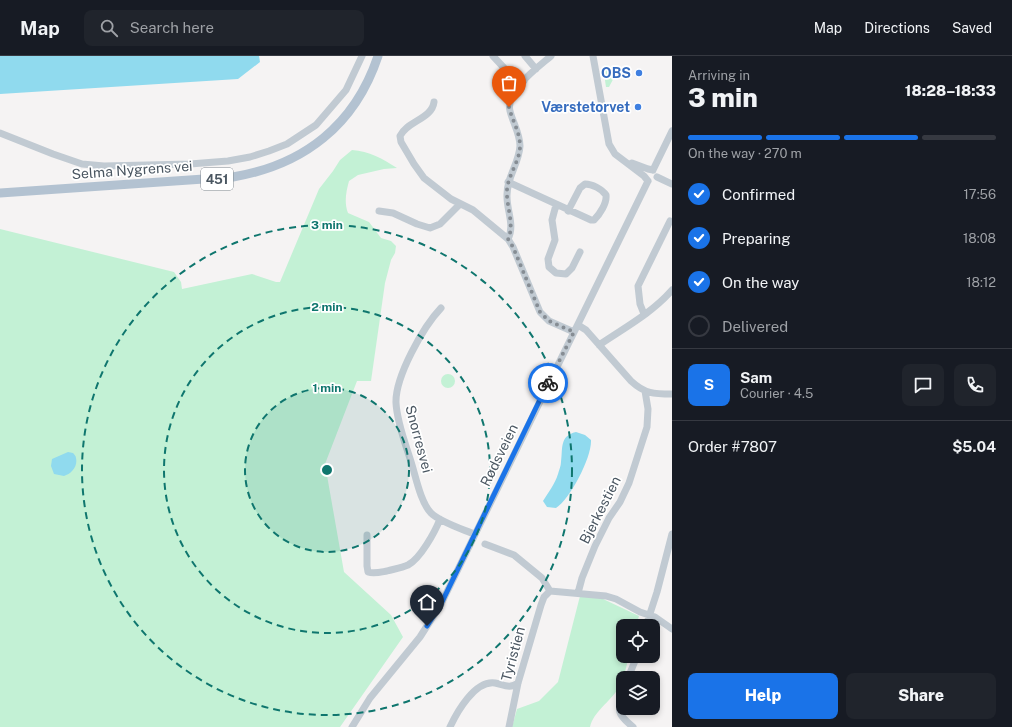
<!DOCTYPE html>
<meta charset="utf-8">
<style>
body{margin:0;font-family:"Public Sans",sans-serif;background:#20242c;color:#f1f3f6;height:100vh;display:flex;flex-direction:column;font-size:15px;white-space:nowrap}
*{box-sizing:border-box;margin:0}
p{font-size:13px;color:#9ea1a6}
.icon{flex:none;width:22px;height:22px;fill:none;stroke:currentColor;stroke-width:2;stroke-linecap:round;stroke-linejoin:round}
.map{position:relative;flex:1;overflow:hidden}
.side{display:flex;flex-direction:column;background:#171b24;width:340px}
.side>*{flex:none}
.fabs{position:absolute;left:616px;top:563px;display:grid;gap:8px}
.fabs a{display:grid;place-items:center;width:44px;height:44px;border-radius:8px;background:#171b24;box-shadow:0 2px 6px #0003;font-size:20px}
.pin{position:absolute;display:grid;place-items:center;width:34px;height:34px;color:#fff;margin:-41px -17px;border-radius:50% 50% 50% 0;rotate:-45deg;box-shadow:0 0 4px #0007}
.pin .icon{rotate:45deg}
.courier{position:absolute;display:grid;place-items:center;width:40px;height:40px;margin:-20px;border:3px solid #1a73e8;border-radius:50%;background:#fff;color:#222;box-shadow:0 1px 5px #0007}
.summary em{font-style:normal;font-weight:800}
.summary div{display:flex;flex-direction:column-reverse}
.summary{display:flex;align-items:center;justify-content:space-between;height:68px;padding:0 16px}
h1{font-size:26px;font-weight:800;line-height:30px}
.bar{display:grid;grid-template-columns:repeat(4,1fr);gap:6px 4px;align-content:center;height:48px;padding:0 16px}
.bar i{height:5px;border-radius:3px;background:#363941}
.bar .current{background:#1a73e8}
.bar p{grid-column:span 4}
.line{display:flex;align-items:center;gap:10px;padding:0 16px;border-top:1px solid #363941}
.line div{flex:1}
.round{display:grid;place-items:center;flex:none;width:42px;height:42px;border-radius:8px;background:#20242c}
ol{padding:0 16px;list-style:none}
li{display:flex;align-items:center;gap:12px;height:44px}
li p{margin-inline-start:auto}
li .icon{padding:4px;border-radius:50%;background:#1a73e8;color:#fff;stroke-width:4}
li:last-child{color:#9ea1a6}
li i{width:22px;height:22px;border:2px solid #363941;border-radius:50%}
.cta{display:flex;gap:8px;margin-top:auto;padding:8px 16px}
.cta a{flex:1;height:46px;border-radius:8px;background:#1a73e8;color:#fff;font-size:16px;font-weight:800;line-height:46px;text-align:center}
.cta a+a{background:#20242c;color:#f1f3f6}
header{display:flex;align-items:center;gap:24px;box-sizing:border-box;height:56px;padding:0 20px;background:#171b24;border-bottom:1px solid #363941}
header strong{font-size:19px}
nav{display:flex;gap:22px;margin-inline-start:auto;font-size:14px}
.search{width:280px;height:36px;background:#20242c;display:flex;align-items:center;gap:10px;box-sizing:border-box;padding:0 14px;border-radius:8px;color:#9ea1a6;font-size:15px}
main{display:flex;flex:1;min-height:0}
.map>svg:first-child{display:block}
</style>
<header>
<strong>Map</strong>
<div class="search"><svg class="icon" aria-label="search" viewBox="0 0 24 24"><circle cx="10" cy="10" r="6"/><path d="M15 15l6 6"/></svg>Search here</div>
<nav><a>Map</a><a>Directions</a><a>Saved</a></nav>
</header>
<main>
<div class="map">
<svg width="672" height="671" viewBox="0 0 672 671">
<rect width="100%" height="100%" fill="#f5f3f3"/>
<path fill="#c3f1d5" d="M 606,9 L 618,14 L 609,31 L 606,31 L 603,11 L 605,11 Z
M 352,94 C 369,95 383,103 397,112 L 384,113 L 358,119 L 349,125 C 346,136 344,147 348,157 L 369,166 L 381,182 L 391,185 L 396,190 L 395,197 L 391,204 L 385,227 L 371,325 L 357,325 L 325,408 L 344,516 L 391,559 L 403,581 L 340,671 L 0,671 L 0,173 L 174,216 L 181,226 L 182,233 L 252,218 L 276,226 L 280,226 L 319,133 L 333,115 L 340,104 Z
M441 325a7 7 0 1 1 14 0a7 7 0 1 1-14 0Z
M 580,540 L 601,542 L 639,560 L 636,570 L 623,570 L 623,600 L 629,600 C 626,611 624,623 618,633 C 609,647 594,655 590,671 L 512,671 L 517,653 L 539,645 L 558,626 Z"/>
<path fill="#90daee" d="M 0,0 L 259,0 L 260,6 L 238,23 L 0,38 Z
M 576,376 L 585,379 L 591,384 C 592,401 570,443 556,452 L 547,451 L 543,445 C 548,437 555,428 558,418 C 559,414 561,410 561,406 C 563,393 559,380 576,376 Z
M 68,396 L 73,397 C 74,398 76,400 76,402 C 78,411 71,418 64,420 L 54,418 L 51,410 L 52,403 Z"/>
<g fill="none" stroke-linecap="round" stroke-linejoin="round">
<path stroke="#c1cad2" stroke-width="7" d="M 493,0 L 506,14 L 524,25
M 525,0 L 536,13
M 593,0 L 609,88 L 615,98 L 644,120 L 648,125
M 434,46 C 432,63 407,65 400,80 L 401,86 L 414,108 L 424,122 L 451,143 L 473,154 L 508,183 L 513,191 L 540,256 L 549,265 L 574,276
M 0,77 L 53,98 L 82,108 L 104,110 L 190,108 L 228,105 L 250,101 L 269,95 L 287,88 L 316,69 L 346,34 L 362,0
M 632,107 L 648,113 L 653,114
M 653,114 L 672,75
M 657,121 L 672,128
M 508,126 L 591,164 L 594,164 C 600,158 607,147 606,139 C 602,133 592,128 585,128 L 580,132 L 568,155
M 556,149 L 552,164 L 555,184 L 548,203 L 549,211 L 556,217 L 566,218 L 572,212 L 580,196
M 379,155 L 393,157 L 417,168 L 430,172 L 440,168 L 460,148
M 508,183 C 515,170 507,155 507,141 C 506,122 519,108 520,90 C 520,78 513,67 510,55 C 505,35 537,12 551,0
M 441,252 C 423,271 395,321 396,347 C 397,367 406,389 412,409 C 416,422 421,447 431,457 C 440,466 462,473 474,478
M 644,258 L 640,248 L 638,230 L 670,165
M 578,269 L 586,274 L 631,325 C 645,338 654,338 672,338
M 599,289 C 624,272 652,257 672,234
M 367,479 L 367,510 L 368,516 C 374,518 381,516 387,515 C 394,513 401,512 408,509 C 420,503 435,476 440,463
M 485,488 L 514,499 L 542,522 L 550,535
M 578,537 L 582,522 L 595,490 L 609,462 L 620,446 L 629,427 L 647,371 L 648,353 L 645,335
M 646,570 L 657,536 L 672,478
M 628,622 L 637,600
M 623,636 C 617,655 617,658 633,671
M 352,671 L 370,642 L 420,581 L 441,548 L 648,125
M 450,671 C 457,656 475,624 495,627 C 504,629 510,633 518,627
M 509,671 L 518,627 L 541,549 L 544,541 L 550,535 L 606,540 L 616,543 L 640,556 L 655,561 L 672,573"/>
<path stroke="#b3c2d1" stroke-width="9" d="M 0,137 L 233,121 C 304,109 355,69 378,0"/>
</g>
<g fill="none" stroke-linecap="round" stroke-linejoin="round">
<path stroke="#868d94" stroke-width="4" stroke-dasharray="0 7.2" d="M 509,51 C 512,64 520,76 520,90 C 520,105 508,119 507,134 C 506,150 515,169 508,183 L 513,191 L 540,256 L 549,265 L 574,276 L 548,327"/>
<path stroke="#1a73e8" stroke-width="5" d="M 427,570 L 441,548 L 548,327"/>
</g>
<circle cx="327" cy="414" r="82" fill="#0f766e" fill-opacity=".12"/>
<g fill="none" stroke="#0f766e" stroke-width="2" stroke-dasharray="7 5">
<circle cx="327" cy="414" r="82"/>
<circle cx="327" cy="414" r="163"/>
<circle cx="327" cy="414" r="245"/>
</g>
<g fill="#3f7fe0" stroke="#fff" stroke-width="1.5">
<circle cx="639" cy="17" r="4"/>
<circle cx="638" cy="51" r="4"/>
</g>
<g text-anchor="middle" stroke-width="3.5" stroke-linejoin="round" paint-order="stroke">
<rect fill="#fff" stroke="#808990" stroke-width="1" x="201" y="112" width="32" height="22" rx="3"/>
<g font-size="13" font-weight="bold" fill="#4a5661">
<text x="217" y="128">451</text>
</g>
<g font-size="14" font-weight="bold" fill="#366cbe" stroke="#fff" text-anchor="end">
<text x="631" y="22">OBS</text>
<text x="630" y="56">Værstetorvet</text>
</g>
<g font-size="14" fill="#4a5661" stroke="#fff">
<text transform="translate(132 114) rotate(-4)" y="5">Selma Nygrens vei</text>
<text transform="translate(419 383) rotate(75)" y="5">Snorresvei</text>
<text transform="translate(499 399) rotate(-64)" y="5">Rødsveien</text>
<text transform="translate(600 454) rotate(-63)" y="5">Bjerkestien</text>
<text transform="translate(513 598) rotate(-75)" y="5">Tyristien</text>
</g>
</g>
<circle cx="327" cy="414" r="6" fill="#0f766e" stroke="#fff" stroke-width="2"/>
<g font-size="12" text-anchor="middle" font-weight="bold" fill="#0f766e" stroke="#fff" stroke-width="3.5" stroke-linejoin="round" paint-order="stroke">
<text x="327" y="173">3 min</text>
<text x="327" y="255">2 min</text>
<text x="327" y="336">1 min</text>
</g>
</svg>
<div class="fabs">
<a><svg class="icon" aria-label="locate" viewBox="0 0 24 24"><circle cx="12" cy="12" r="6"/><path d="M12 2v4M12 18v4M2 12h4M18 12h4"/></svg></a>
<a><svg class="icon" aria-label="layers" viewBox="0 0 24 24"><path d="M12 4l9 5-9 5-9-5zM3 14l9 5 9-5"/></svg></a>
</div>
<div class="pin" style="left:509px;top:51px;background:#ea580c"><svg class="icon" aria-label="bag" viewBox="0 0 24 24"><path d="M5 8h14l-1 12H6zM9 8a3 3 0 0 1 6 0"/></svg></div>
<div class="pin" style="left:427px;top:570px;background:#1f2937"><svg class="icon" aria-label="home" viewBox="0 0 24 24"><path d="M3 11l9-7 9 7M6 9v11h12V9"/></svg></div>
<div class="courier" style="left:548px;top:327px"><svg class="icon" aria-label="bike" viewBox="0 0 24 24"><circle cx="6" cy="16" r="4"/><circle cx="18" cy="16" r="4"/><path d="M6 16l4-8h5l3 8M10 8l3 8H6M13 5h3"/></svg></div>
</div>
<section class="side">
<div class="summary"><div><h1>3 min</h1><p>Arriving in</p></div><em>18:28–18:33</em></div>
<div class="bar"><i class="current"></i><i class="current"></i><i class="current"></i><i></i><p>On the way · 270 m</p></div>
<ol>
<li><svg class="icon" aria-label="check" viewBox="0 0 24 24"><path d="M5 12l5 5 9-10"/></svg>Confirmed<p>17:56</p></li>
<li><svg class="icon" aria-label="check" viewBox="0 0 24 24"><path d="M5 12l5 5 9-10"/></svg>Preparing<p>18:08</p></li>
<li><svg class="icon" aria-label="check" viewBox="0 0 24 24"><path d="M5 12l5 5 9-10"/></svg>On the way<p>18:12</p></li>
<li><i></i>Delivered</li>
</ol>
<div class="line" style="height:72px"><b class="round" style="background:#1a73e8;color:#fff">S</b><div><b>Sam</b><p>Courier · 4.5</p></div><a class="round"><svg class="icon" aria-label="chat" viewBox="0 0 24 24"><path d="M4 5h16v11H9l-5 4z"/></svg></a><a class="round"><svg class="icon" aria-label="phone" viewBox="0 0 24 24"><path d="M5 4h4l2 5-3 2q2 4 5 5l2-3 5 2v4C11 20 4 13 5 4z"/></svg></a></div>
<div class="line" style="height:52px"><div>Order #7807</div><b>$5.04</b></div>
<div class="cta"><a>Help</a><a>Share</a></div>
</section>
</main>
